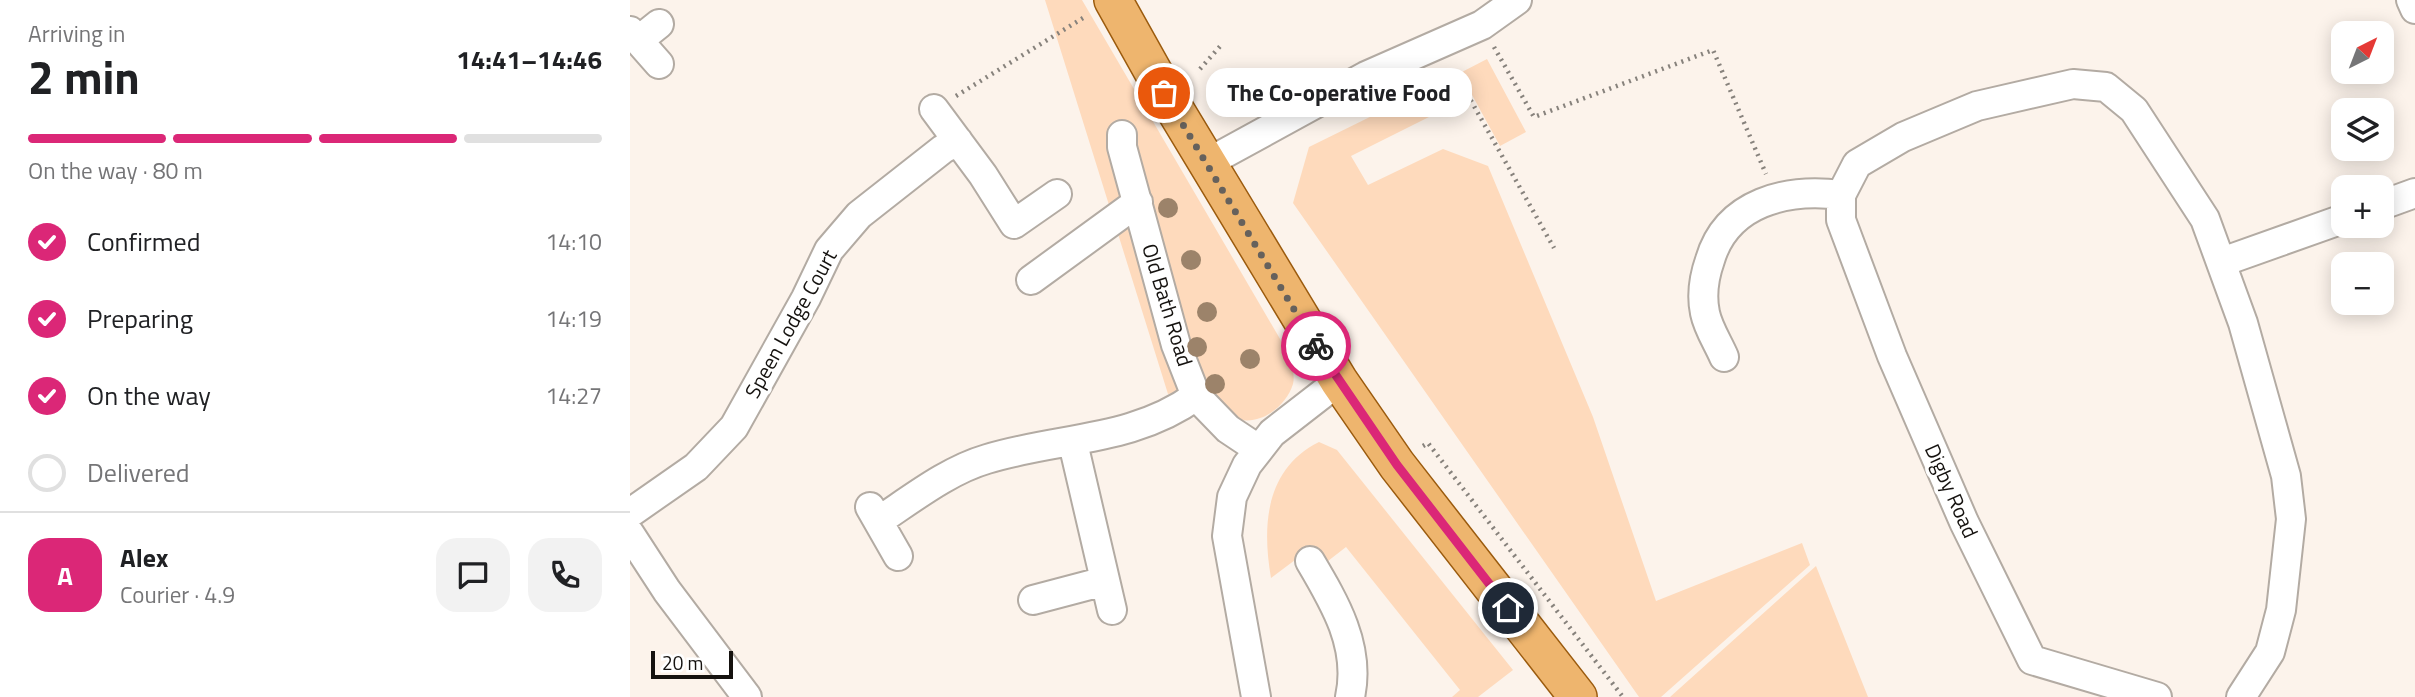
<!DOCTYPE html>
<meta charset="utf-8">
<style>
body{margin:0;font-family:"Titillium Web",sans-serif;background:#f2f2f2;color:#202124;height:100vh;display:flex;flex-direction:column;font-size:26px;white-space:nowrap}
*{box-sizing:border-box;margin:0}
p{font-size:23px;color:#757577}
.icon{flex:none;width:38px;height:38px;fill:none;stroke:currentColor;stroke-width:2;stroke-linecap:round;stroke-linejoin:round}
.map{position:relative;flex:1;overflow:hidden}
.details{display:flex;flex-direction:column;background:#fff;width:630px}
.details>*{flex:none}
.needle{width:46px;rotate:42deg}
.buttons{position:absolute;left:1701px;top:21px;display:grid;gap:14px}
.buttons a{display:grid;place-items:center;width:63px;height:63px;border-radius:14px;background:#fff;box-shadow:0 4px 18px #0003;font-size:35px}
.scale{position:absolute;left:21px;bottom:18px;width:82px;box-sizing:border-box;padding-left:7px;border:4px solid #15120f;border-top:0;font-size:19px;line-height:24px;white-space:nowrap;color:#15120f;-webkit-text-stroke:5px #fff;paint-order:stroke}
.pin{position:absolute;display:grid;place-items:center;width:60px;height:60px;color:#fff;margin:-30px;border:4px solid #fff;border-radius:50%;box-shadow:0 2px 7px #0007}
.courier{position:absolute;display:grid;place-items:center;width:70px;height:70px;margin:-35px;border:5px solid #db2777;border-radius:50%;background:#fff;color:#222;box-shadow:0 2px 9px #0007}
.bubble{position:absolute;height:49px;border-radius:21px;background:#fff;box-shadow:0 4px 18px #0003;font-size:23px;font-weight:700;line-height:49px;text-align:center}
.overview em{font-style:normal;font-weight:700}
.overview div{display:flex;flex-direction:column-reverse}
.overview{display:flex;align-items:center;justify-content:space-between;height:119px;padding:0 28px}
h1{font-size:46px;font-weight:700;line-height:52px}
.bar{display:grid;grid-template-columns:repeat(4,1fr);gap:10px 7px;align-content:center;height:84px;padding:0 28px}
.bar i{height:9px;border-radius:5px;background:#e0e0e0}
.bar .selected{background:#db2777}
.bar p{grid-column:span 4}
.line{display:flex;align-items:center;gap:18px;padding:0 28px;border-top:2px solid #e0e0e0}
.line div{flex:1}
.round{display:grid;place-items:center;flex:none;width:74px;height:74px;border-radius:21px;background:#f2f2f2}
ol{padding:0 28px;list-style:none}
li{display:flex;align-items:center;gap:21px;height:77px}
li p{margin-inline-start:auto}
li .icon{padding:7px;border-radius:50%;background:#db2777;color:#fff;stroke-width:4}
li:last-child{color:#757577}
li i{width:38px;height:38px;border:4px solid #e0e0e0;border-radius:50%}
main{display:flex;flex:1;min-height:0}
.map>svg:first-child{display:block}
</style>
<main>
<section class="details">
<div class="overview"><div><h1>2 min</h1><p>Arriving in</p></div><em>14:41–14:46</em></div>
<div class="bar"><i class="selected"></i><i class="selected"></i><i class="selected"></i><i></i><p>On the way · 80 m</p></div>
<ol>
<li><svg class="icon" aria-label="check" viewBox="0 0 24 24"><path d="M5 12l5 5 9-10"/></svg>Confirmed<p>14:10</p></li>
<li><svg class="icon" aria-label="check" viewBox="0 0 24 24"><path d="M5 12l5 5 9-10"/></svg>Preparing<p>14:19</p></li>
<li><svg class="icon" aria-label="check" viewBox="0 0 24 24"><path d="M5 12l5 5 9-10"/></svg>On the way<p>14:27</p></li>
<li><i></i>Delivered</li>
</ol>
<div class="line" style="height:126px"><b class="round" style="background:#db2777;color:#fff">A</b><div><b>Alex</b><p>Courier · 4.9</p></div><a class="round"><svg class="icon" aria-label="chat" viewBox="0 0 24 24"><path d="M4 5h16v11H9l-5 4z"/></svg></a><a class="round"><svg class="icon" aria-label="phone" viewBox="0 0 24 24"><path d="M5 4h4l2 5-3 2q2 4 5 5l2-3 5 2v4C11 20 4 13 5 4z"/></svg></a></div>
</section>
<div class="map">
<svg width="1785" height="697" viewBox="0 0 1785 697">
<rect width="100%" height="100%" fill="#fcf3eb"/>
<path fill="#fedabc" d="M 415,0 L 452,0 L 660,356 C 662,365 665,375 663,384 C 656,407 628,429 602,417 C 590,411 578,396 569,387 L 538,394 Z
M 857,59 L 896,132 L 870,146 L 830,73 Z
M 821,77 L 833,100 L 721,156 L 738,185 L 813,149 L 858,166 L 963,417 L 1026,601 L 1172,543 L 1180,565 L 1031,697 L 1009,697 L 663,203 L 679,147 Z
M 689,442 L 707,450 L 883,670 L 848,697 L 822,697 L 830,690 L 716,547 L 689,568 L 677,551 L 641,578 C 632,526 635,469 689,442 Z
M 1186,566 L 1238,697 L 1040,697 Z"/>
<g fill="none" stroke-linecap="round" stroke-linejoin="round">
<g stroke="#b3aba3" stroke-width="32">
<path id="minor" d="M 1781,0 L 1785,9
M 0,31 L 29,64
M 9,40 L 29,24
M 304,109 L 353,175 L 384,224 L 427,194
M 492,135 L 492,147 L 546,345 L 566,396 L 598,429 L 628,449
M 577,163 L 736,76 L 852,25 L 887,0
M 1752,205 L 1785,193
M 1592,262 L 1713,219
M 401,280 L 508,202
M 1094,357 C 1088,343 1078,328 1075,313 C 1071,294 1074,277 1080,260 C 1097,202 1157,188 1211,195
M 443,443 L 482,610
M 240,507 L 268,556
M 0,513 L 66,467 L 104,427 L 176,298 L 199,250 L 229,215 L 313,149 L 328,141
M 250,520 C 283,498 319,470 357,459 C 428,437 503,442 566,396
M 0,534 L 37,591 L 117,697
M 680,561 C 705,603 731,647 720,697
M 403,600 L 475,581
M 626,697 L 597,536 L 602,497 L 617,465 L 642,433 L 709,381
M 1527,697 L 1402,660 L 1334,522 L 1262,356 L 1211,220 L 1211,195 L 1227,164 L 1273,137 L 1347,106 L 1443,84 L 1476,87 L 1504,110 L 1575,219 L 1613,323 L 1656,476 L 1661,519 L 1651,610 L 1640,652 L 1611,697"/>
</g>
<g stroke="#9b5b0e" stroke-width="40">
<path id="major" d="M 483,0 L 535,93 L 709,381 L 767,465 L 948,697"/>
</g>
<path stroke="#87827c" stroke-width="4.5" stroke-dasharray="2 5" stroke-linecap="butt" d="M 864,47 L 904,117 L 1083,50 L 1136,174
M 570,69 L 593,43
M 827,76 L 924,248
M 326,96 L 453,18
M 793,446 L 798,443 L 993,697"/>
<use href="#minor" stroke="#fff" stroke-width="28"/>
<use href="#major" stroke="#eeb56e" stroke-width="37"/>
</g>
<g fill="#9c836a">
<circle cx="538" cy="208" r="10"/>
<circle cx="561" cy="260" r="10"/>
<circle cx="577" cy="312" r="10"/>
<circle cx="567" cy="347" r="10"/>
<circle cx="620" cy="359" r="10"/>
<circle cx="585" cy="384" r="10"/>
</g>
<g fill="none" stroke-linecap="round" stroke-linejoin="round">
<path stroke="#66615c" stroke-width="7" stroke-dasharray="0 12.6" d="M 534,93 L 686,346"/>
<path stroke="#db2777" stroke-width="9" d="M 686,346 L 767,465 L 878,608"/>
</g>
<g text-anchor="middle" stroke-width="7" stroke-linejoin="round" paint-order="stroke">
<g font-size="21" fill="#15120f" stroke="#fff">
<text transform="translate(537 305) rotate(73)" y="7">Old Bath Road</text>
<text transform="translate(161 324) rotate(-61)" y="7">Speen Lodge Court</text>
<text transform="translate(1321 491) rotate(66)" y="7">Digby Road</text>
</g>
</g>
</svg>
<div class="buttons">
<a><svg class="needle" viewBox="-14 -14 28 28"><path d="M0-13l5 13h-10z" fill="#e53935"/><path d="M0 13l5-13h-10z" fill="#757577"/></svg></a>
<a><svg class="icon" aria-label="layers" viewBox="0 0 24 24"><path d="M12 4l9 5-9 5-9-5zM3 14l9 5 9-5"/></svg></a>
<a>+</a>
<a>−</a>
</div>
<div class="scale">20 m</div>
<div class="pin" style="left:534px;top:93px;background:#ea580c"><svg class="icon" aria-label="bag" viewBox="0 0 24 24"><path d="M5 8h14l-1 12H6zM9 8a3 3 0 0 1 6 0"/></svg></div>
<div class="pin" style="left:878px;top:608px;background:#1f2937"><svg class="icon" aria-label="home" viewBox="0 0 24 24"><path d="M3 11l9-7 9 7M6 9v11h12V9"/></svg></div>
<div class="courier" style="left:686px;top:346px"><svg class="icon" aria-label="bike" viewBox="0 0 24 24"><circle cx="6" cy="16" r="4"/><circle cx="18" cy="16" r="4"/><path d="M6 16l4-8h5l3 8M10 8l3 8H6M13 5h3"/></svg></div>
<div class="bubble" style="left:576px;top:68px;width:266px">The Co-operative Food</div>
</div>
</main>
